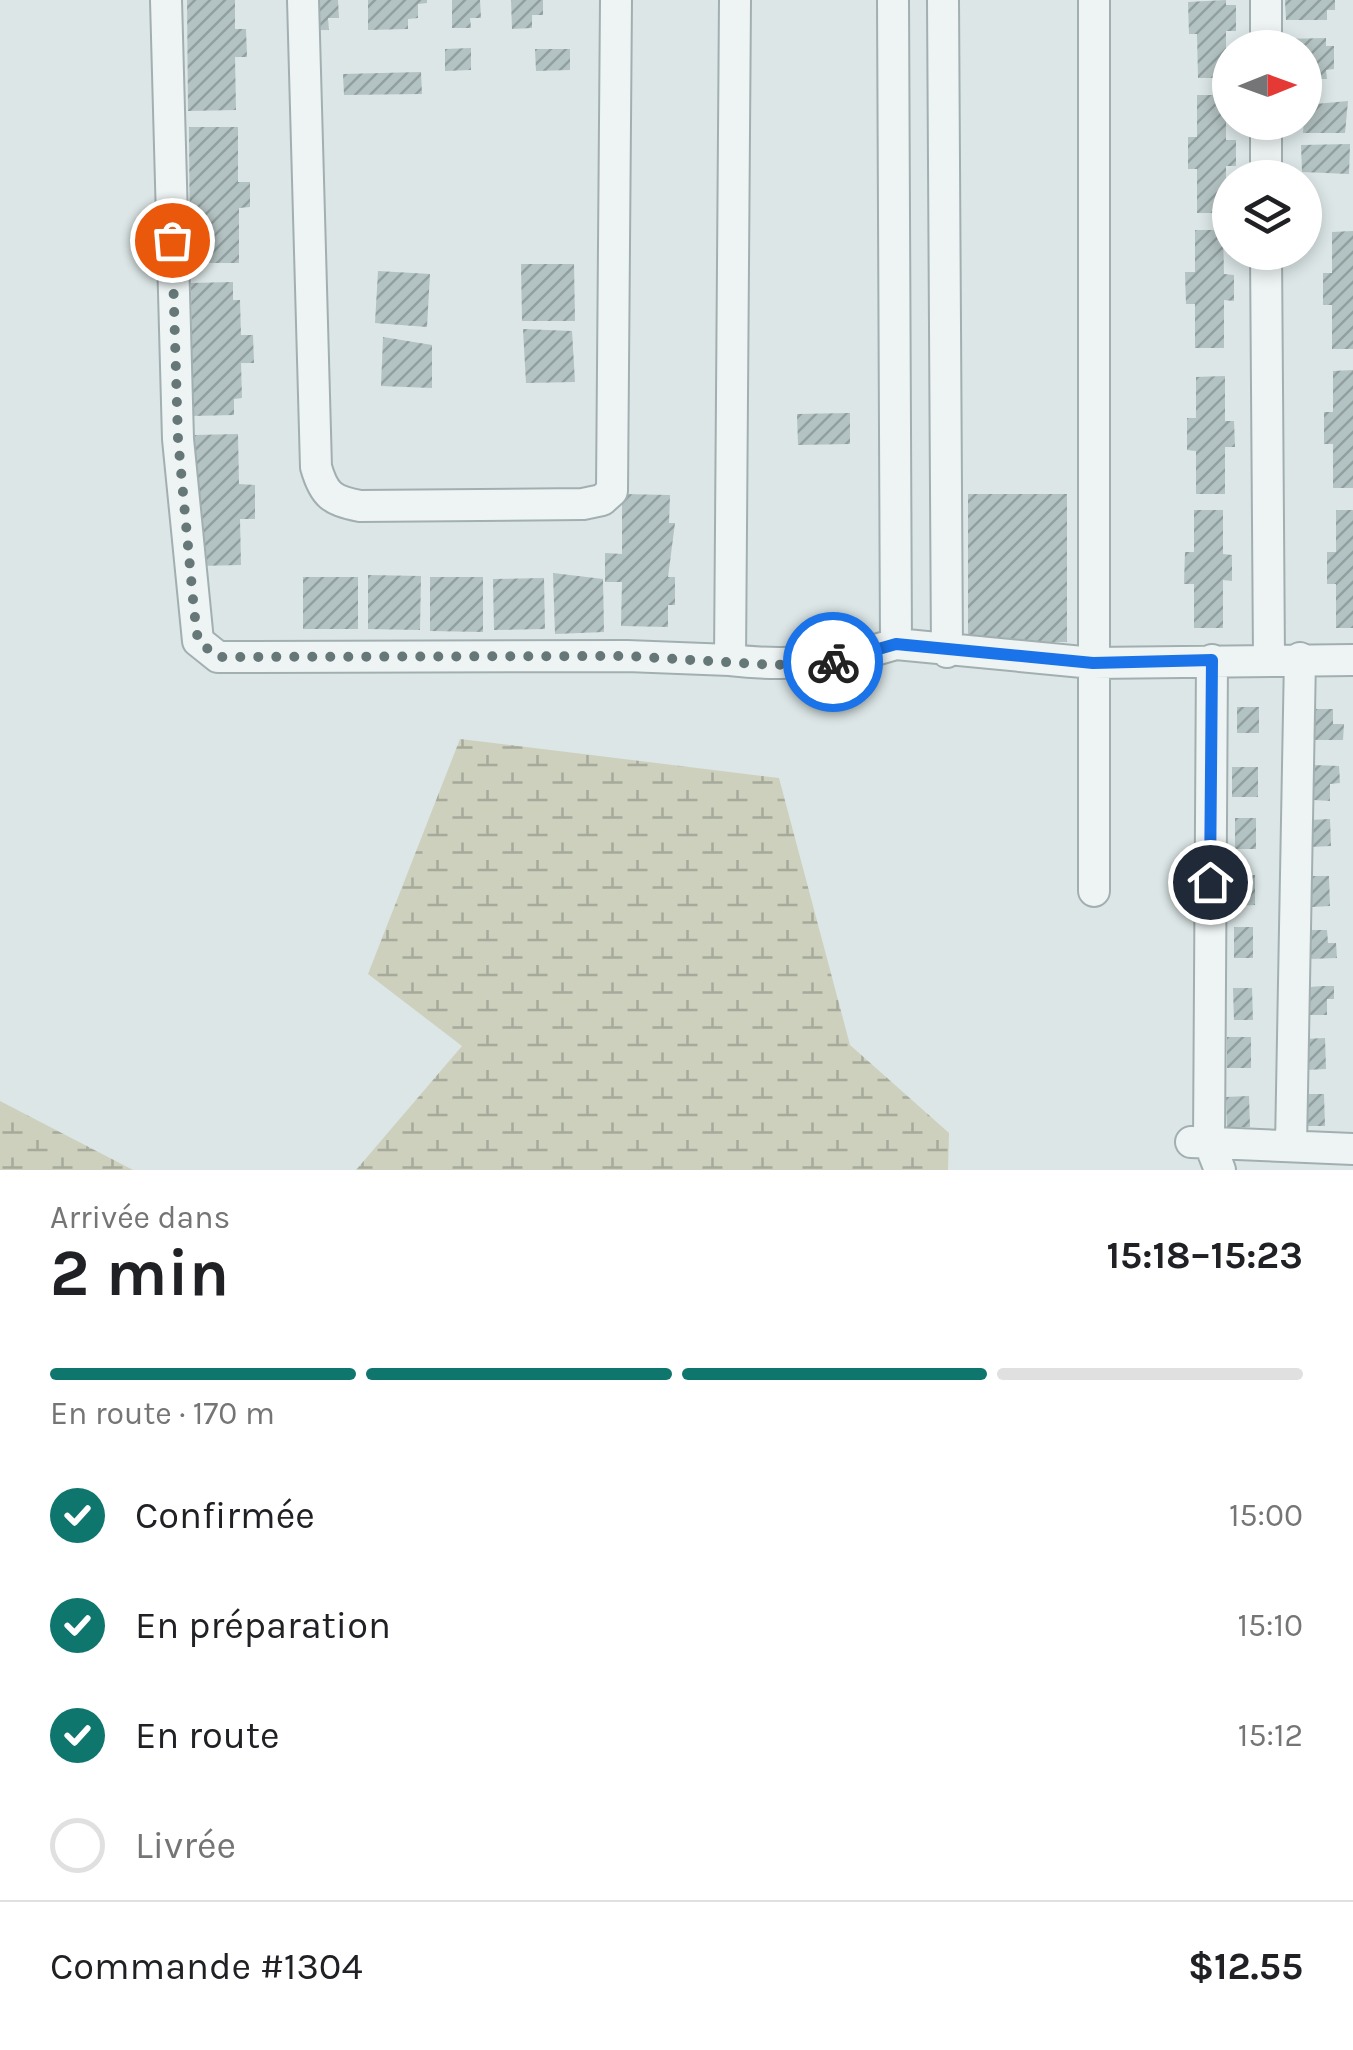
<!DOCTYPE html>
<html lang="fr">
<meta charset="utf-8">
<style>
body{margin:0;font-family:Karla,sans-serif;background:#f6f6f6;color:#202124;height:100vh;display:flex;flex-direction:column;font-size:38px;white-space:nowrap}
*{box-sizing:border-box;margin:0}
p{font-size:32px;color:#757577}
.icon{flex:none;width:55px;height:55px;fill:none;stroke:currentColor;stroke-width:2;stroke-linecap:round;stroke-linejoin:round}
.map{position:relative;height:1170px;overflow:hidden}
.drawer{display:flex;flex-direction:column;background:#fff;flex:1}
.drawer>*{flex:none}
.needle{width:65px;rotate:89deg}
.fabs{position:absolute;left:1212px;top:30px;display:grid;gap:20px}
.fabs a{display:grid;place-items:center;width:110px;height:110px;border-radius:50%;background:#fff;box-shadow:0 5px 15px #0003;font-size:50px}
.pin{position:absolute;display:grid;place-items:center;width:85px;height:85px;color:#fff;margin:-42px;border:5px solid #fff;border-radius:50%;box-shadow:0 2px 10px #0007}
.courier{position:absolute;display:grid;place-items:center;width:100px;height:100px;margin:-50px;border:8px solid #1a73e8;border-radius:50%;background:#fff;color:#222;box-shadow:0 2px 12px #0007}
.overview em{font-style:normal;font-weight:700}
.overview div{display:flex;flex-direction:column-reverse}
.overview{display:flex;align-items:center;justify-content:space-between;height:170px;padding:0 50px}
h1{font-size:65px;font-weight:700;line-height:75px}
.bar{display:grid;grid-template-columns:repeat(4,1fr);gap:15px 10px;align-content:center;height:120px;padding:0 50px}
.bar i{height:12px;border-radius:8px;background:#e0e0e0}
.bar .selected{background:#0f766e}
.bar p{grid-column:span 4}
.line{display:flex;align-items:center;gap:25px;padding:0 50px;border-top:2px solid #e0e0e0}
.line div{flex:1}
ol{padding:0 50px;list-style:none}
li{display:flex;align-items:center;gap:30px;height:110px}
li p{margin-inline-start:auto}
li .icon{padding:10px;border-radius:50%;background:#0f766e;color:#fff;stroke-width:4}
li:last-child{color:#757577}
li i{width:55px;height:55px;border:5px solid #e0e0e0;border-radius:50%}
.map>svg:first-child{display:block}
</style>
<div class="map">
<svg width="1353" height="1170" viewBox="0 0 1353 1170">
<defs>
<pattern id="wetland-marsh" width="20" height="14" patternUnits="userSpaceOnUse" patternTransform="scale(2.5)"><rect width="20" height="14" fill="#cdd0bd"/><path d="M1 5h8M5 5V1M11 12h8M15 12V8" fill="none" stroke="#a6aa9b"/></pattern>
<pattern id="building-hatch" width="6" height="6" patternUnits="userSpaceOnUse" patternTransform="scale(2.5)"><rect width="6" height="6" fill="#b3c2c2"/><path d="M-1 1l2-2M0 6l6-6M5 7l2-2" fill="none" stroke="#919f9f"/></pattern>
</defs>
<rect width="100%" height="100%" fill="#dce6e6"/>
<path fill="url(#wetland-marsh)" d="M 460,739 L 779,778 L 850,1045 L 949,1133 L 948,1170 L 356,1170 L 462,1046 L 368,974 Z
M 0,1101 L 133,1170 L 0,1170 Z"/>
<path fill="url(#building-hatch)" d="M 187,0 L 235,0 L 235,29 L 246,29 L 247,57 L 235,57 L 236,110 L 188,111 Z
M 307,0 L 338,0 L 339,18 L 328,18 L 329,30 L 308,30 Z
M 368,0 L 427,0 L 427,3 L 418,4 L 418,18 L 408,19 L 408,29 L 368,30 Z
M 452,0 L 480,0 L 481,18 L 470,18 L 471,28 L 452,28 Z
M 511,0 L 543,0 L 543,15 L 532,15 L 532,28 L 512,29 Z
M 1226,0 L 1226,5 L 1236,5 L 1236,31 L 1226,31 L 1226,78 L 1198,78 L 1197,34 L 1189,34 L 1188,2 Z
M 1285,0 L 1335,0 L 1335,10 L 1327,10 L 1327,20 L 1286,20 Z
M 1326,38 L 1326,46 L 1334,46 L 1334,69 L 1326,70 L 1327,79 L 1305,79 L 1305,48 L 1284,48 L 1284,39 Z
M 471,48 L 471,70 L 445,71 L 445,49 Z
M 535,49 L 570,49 L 570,70 L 536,71 Z
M 421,72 L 422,94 L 344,95 L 343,74 Z
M 1197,95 L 1226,95 L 1226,140 L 1236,140 L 1236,166 L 1226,166 L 1226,213 L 1197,213 L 1197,169 L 1188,169 L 1188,137 L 1197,137 Z
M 1348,101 L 1345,133 L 1303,133 L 1305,105 Z
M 189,127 L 238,127 L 238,182 L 250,182 L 250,207 L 239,208 L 239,263 L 190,263 Z
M 1350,144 L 1349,174 L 1302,172 L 1301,145 Z
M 1195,230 L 1223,230 L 1224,274 L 1234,275 L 1234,301 L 1224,300 L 1224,348 L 1195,348 L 1195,304 L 1186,304 L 1185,272 L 1195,272 Z
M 1353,231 L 1353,349 L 1332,349 L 1332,305 L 1323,305 L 1323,273 L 1332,273 L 1332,232 Z
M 521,264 L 574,264 L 575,321 L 522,321 Z
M 378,271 L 430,274 L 427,327 L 375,323 Z
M 233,282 L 233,300 L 240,300 L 241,335 L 253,335 L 254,363 L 241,363 L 242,398 L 234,399 L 234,415 L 192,416 L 191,283 Z
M 523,329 L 572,331 L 575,382 L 526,383 Z
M 383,337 L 432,345 L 432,388 L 381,386 Z
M 1353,370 L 1353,488 L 1333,488 L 1333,444 L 1324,444 L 1324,412 L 1333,412 L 1333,371 Z
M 1225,376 L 1225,421 L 1234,421 L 1235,447 L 1225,447 L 1225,494 L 1196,494 L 1196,451 L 1187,450 L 1187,418 L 1196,418 L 1196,377 Z
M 850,413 L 850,444 L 798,445 L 797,414 Z
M 238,434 L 239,484 L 255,485 L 255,519 L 240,519 L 241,565 L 197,566 L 195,435 Z
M 622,494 L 670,495 L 669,523 L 675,523 L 668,577 L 675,577 L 675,605 L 668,605 L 668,627 L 621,626 L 622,582 L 605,582 L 605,553 L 622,554 Z
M 968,494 L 1067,494 L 1067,642 L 968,642 Z
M 1194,510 L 1223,510 L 1223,554 L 1232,555 L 1232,581 L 1223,580 L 1223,628 L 1194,628 L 1194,584 L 1184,584 L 1185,552 L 1194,552 Z
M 1336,510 L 1353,510 L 1353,628 L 1336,628 L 1336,584 L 1327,584 L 1327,552 L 1336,552 Z
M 553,573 L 603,579 L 604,632 L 555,634 Z
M 368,575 L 421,576 L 420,630 L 368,629 Z
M 303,577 L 358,577 L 358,629 L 303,629 Z
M 430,577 L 483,577 L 483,632 L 430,631 Z
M 544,578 L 545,629 L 494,630 L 493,579 Z
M 1237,707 L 1259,707 L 1259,733 L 1237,733 Z
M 1313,709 L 1333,709 L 1333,724 L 1344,724 L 1343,740 L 1313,740 Z
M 1313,765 L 1339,766 L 1340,783 L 1330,784 L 1330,801 L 1313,800 Z
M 1232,767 L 1258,767 L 1258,797 L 1232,797 Z
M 1235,818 L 1256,818 L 1256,849 L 1235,849 Z
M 1330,819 L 1331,846 L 1311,847 L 1310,820 Z
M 1231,875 L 1255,875 L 1255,905 L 1231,906 Z
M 1311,876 L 1329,876 L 1330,906 L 1312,907 Z
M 1234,927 L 1253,927 L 1253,958 L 1234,958 Z
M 1308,930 L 1327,930 L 1328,943 L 1336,943 L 1337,958 L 1310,959 Z
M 1323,986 L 1334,986 L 1334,999 L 1327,999 L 1327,1015 L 1309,1015 L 1310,987 Z
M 1233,988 L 1252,988 L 1253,1020 L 1234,1020 Z
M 1227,1037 L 1251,1037 L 1251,1068 L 1227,1068 Z
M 1325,1038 L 1326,1069 L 1305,1070 L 1304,1039 Z
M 1307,1094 L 1324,1094 L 1325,1126 L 1308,1126 Z
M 1249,1096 L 1250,1127 L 1227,1128 L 1226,1097 Z"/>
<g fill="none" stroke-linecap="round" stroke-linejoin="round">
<g stroke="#a2afb0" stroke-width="34">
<path id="minor" d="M 166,0 L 178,439 L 198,641 L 218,657 L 627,656 L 730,660
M 303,0 L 316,467 C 324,495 332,501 360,506 L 583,504 L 602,500 L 612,491 L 616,0
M 735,0 L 730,660 C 789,667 839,662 896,644
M 893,0 L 896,644 L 1093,663 L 1353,660
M 943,0 L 947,652
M 1266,48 L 1266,0
M 1266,178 L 1266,122
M 1266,252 L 1269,658
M 1212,660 L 1209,1142 L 1220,1170
M 1094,891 L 1094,0
M 1191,1142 L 1353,1149
M 1291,1146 L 1300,658"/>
</g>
<use href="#minor" stroke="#eef4f4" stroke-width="30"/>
</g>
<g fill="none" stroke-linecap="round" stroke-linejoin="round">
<path stroke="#667778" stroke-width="10" stroke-dasharray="0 18" d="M 172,240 L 178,439 L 194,610 L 198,641 L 218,657 L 627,656 L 773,665 L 833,662"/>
<path stroke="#1a73e8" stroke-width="12" d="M 833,662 L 896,644 L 1093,663 L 1212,660 L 1210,882"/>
</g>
</svg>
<div class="fabs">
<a><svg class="needle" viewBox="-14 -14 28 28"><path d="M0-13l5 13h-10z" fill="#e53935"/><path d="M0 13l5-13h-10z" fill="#757577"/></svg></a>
<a><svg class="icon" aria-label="layers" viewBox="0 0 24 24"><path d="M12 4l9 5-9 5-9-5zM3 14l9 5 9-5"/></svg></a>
</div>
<div class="pin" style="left:172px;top:240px;background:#ea580c"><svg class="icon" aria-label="bag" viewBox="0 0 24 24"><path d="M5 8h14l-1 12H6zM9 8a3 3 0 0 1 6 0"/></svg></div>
<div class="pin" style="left:1210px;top:882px;background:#1f2937"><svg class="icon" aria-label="home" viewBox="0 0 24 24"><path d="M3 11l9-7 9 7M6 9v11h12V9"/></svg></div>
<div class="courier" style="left:833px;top:662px"><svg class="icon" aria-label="bike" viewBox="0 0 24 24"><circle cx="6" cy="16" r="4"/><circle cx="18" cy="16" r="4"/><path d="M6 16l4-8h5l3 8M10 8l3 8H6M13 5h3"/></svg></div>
</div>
<section class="drawer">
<div class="overview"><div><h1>2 min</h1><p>Arrivée dans</p></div><em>15:18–15:23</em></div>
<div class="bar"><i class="selected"></i><i class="selected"></i><i class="selected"></i><i></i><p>En route · 170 m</p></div>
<ol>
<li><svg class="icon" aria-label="check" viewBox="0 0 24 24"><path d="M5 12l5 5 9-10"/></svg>Confirmée<p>15:00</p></li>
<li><svg class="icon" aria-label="check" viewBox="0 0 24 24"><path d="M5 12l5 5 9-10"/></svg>En préparation<p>15:10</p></li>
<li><svg class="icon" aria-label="check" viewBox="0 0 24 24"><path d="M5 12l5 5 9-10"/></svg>En route<p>15:12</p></li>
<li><i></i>Livrée</li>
</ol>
<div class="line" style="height:130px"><div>Commande #1304</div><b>$12.55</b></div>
</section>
